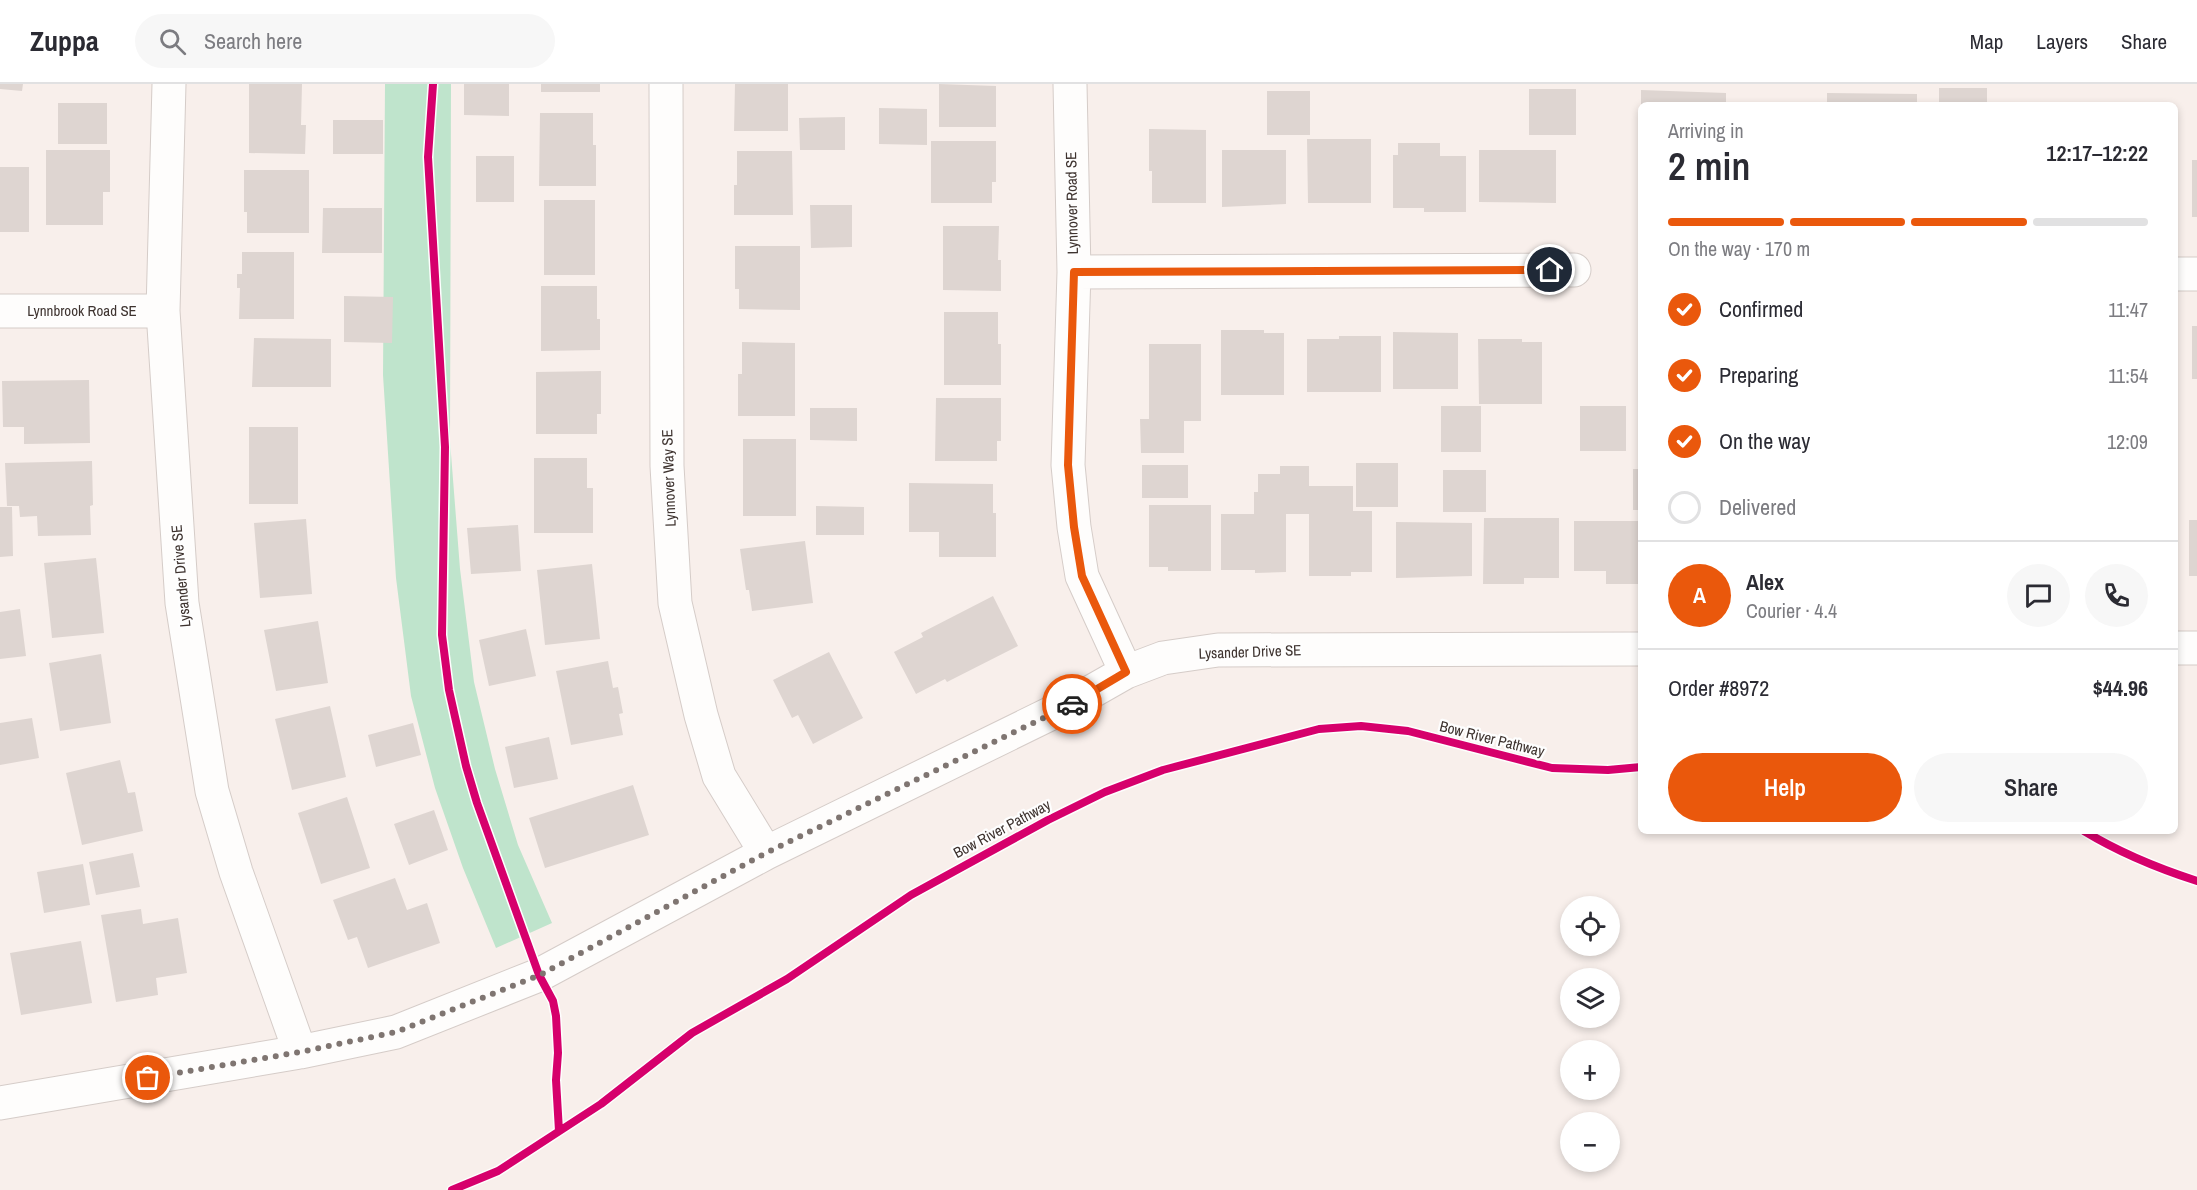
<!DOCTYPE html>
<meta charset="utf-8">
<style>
body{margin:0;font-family:"Archivo Narrow",sans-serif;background:#f7f7f7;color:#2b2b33;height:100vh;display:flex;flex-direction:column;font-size:22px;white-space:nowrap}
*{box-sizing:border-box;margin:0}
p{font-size:20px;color:#7c7c81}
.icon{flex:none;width:33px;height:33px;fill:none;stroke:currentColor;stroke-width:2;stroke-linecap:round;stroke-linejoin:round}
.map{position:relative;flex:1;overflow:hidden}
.panel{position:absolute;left:1638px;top:18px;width:540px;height:732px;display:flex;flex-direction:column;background:#fff;border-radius:9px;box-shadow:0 3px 9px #0003}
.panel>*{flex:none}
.fabs{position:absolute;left:1560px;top:812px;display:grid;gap:12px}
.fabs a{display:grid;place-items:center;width:60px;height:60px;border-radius:50%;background:#fff;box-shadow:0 3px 9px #0003;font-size:30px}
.pin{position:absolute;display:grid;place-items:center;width:51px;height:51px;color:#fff;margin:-26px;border:3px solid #fff;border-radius:50%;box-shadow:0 2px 6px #0007}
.courier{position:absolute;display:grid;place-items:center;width:60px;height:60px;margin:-30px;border:4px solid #ea580c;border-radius:50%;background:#fff;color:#222;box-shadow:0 2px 8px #0007}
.summary em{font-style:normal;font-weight:600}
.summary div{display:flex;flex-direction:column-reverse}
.summary{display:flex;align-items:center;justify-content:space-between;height:102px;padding:0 30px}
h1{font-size:39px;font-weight:600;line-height:45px}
.bar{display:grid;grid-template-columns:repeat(4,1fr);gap:9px 6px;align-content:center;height:72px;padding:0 30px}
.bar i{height:8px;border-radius:4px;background:#e1e1e2}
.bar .current{background:#ea580c}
.bar p{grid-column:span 4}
.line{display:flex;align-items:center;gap:15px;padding:0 30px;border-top:2px solid #e1e1e2}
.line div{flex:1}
.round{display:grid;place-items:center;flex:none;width:63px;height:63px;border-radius:32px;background:#f7f7f7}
ol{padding:0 30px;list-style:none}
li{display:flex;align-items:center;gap:18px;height:66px}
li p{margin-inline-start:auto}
li .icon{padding:6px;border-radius:50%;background:#ea580c;color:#fff;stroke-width:4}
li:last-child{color:#7c7c81}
li i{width:33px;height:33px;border:3px solid #e1e1e2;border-radius:50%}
.action{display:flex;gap:12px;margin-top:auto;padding:12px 30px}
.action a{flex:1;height:69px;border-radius:36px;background:#ea580c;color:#fff;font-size:24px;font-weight:600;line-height:69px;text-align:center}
.action a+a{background:#f7f7f7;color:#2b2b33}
header{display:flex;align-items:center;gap:36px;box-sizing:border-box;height:84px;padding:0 30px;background:#fff;border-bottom:2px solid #e1e1e2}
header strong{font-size:28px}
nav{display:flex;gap:33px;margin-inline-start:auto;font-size:21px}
.search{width:420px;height:54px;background:#f7f7f7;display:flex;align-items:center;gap:15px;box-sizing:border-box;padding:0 21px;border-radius:33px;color:#7c7c81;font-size:22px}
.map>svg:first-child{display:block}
</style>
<header>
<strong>Zuppa</strong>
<div class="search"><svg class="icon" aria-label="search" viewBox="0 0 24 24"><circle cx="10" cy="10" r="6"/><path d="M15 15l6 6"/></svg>Search here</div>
<nav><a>Map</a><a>Layers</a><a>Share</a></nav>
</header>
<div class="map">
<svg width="2197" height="1106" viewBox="0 0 2197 1106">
<rect width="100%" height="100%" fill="#f8efeb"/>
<path fill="#bfe4cc" d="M 385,0 L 451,0 L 450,357 L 460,485 L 474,598 L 495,685 L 518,761 L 552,839 L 496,864 L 463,784 L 435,704 L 411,612 L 396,494 L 383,291 Z"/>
<path fill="#ded5d1" d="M 0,0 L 23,0 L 22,7 L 0,5 Z
M 249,0 L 302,0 L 301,41 L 306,41 L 305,70 L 249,69 Z
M 464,0 L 509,0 L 509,32 L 464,31 Z
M 541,0 L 600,0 L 600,8 L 541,8 Z
M 735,0 L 788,0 L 788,47 L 734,47 Z
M 939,0 L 996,2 L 996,43 L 939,43 Z
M 1939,4 L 1987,4 L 1987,21 L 1939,21 Z
M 1529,5 L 1576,5 L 1576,51 L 1529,51 Z
M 1641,6 L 1726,9 L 1726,21 L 1641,21 Z
M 1267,7 L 1310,7 L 1310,51 L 1267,51 Z
M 1827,9 L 1917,10 L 1917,21 L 1827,21 Z
M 58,19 L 107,19 L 107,60 L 58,60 Z
M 879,24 L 927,25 L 927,61 L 879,60 Z
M 540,29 L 593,29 L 593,61 L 596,61 L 596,102 L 539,102 Z
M 845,33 L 845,66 L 800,66 L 799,34 Z
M 333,36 L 383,36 L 383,70 L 333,70 Z
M 1149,45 L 1206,46 L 1206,119 L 1152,119 L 1152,87 L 1149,87 Z
M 1307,55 L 1371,55 L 1371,119 L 1308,119 Z
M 931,57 L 996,57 L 996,98 L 992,98 L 992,119 L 931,119 Z
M 1398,59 L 1440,59 L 1440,72 L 1466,72 L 1466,128 L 1424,128 L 1424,124 L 1393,124 L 1393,71 L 1398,71 Z
M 46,66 L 110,66 L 110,108 L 103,108 L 103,141 L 46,141 Z
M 1222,66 L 1286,66 L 1286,120 L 1222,123 Z
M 1479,66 L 1556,66 L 1556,119 L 1479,118 Z
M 737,67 L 792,67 L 793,131 L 734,131 L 734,101 L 737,101 Z
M 476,72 L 514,72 L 514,118 L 476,118 Z
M 2192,76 L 2197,76 L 2197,133 L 2192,133 Z
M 0,83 L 29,83 L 29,148 L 0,148 Z
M 244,86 L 309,86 L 309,149 L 247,149 L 247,128 L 244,128 Z
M 544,116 L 595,116 L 595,191 L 544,191 Z
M 810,121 L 852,121 L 852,163 L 811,164 Z
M 323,124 L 382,124 L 382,169 L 322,169 Z
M 943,142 L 999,142 L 998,176 L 1001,176 L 1001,207 L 943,206 Z
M 735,162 L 800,162 L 800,226 L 739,225 L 739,205 L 735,205 Z
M 242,168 L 294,168 L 294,235 L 239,235 L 240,204 L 237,204 L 237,190 L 242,190 Z
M 541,202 L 597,202 L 597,235 L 600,235 L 600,266 L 541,267 Z
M 344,212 L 393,213 L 392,259 L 344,258 Z
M 944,228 L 998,228 L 998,260 L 1001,260 L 1001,301 L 944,301 Z
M 2192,242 L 2197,242 L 2197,295 L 2192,295 Z
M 1221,246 L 1264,246 L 1264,249 L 1284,249 L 1284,311 L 1221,311 Z
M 1393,248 L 1458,249 L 1458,305 L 1393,305 Z
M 1339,252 L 1381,252 L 1381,308 L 1307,308 L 1307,255 L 1339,255 Z
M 254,254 L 331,255 L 331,303 L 252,303 Z
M 1478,255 L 1522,255 L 1522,258 L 1542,258 L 1542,320 L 1479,320 Z
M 742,258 L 795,259 L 795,332 L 738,332 L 738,290 L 742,290 Z
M 1149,260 L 1201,260 L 1201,337 L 1184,337 L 1184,369 L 1141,369 L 1140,335 L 1149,335 Z
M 601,287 L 601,330 L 597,330 L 597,350 L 536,350 L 536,288 Z
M 89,296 L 90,359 L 24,360 L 24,343 L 3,343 L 2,297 Z
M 936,314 L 1001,314 L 1001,357 L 997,357 L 997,377 L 935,377 Z
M 1441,322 L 1481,322 L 1481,368 L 1441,368 Z
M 1580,322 L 1626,322 L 1626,367 L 1580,367 Z
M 810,324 L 857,324 L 857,357 L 810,356 Z
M 249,343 L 298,343 L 298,420 L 249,420 Z
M 743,355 L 796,355 L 796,432 L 743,432 Z
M 534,374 L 587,374 L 587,404 L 593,404 L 593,449 L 534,449 Z
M 92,377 L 93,421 L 90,422 L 91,451 L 38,452 L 37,432 L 20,433 L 19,422 L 7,422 L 5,379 Z
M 1356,379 L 1398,379 L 1398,423 L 1356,423 Z
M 1142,381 L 1188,381 L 1188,414 L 1142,414 Z
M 1280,382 L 1309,382 L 1309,402 L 1353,402 L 1353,427 L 1372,427 L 1372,488 L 1351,488 L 1351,492 L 1309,492 L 1309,430 L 1286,430 L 1286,488 L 1255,489 L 1255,486 L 1221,486 L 1221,430 L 1254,430 L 1254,408 L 1258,408 L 1258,390 L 1280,390 Z
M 1633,385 L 1641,385 L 1641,426 L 1633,426 Z
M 1443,386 L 1486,386 L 1486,428 L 1443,428 Z
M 909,399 L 993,400 L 993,429 L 996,429 L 996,473 L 939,473 L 939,448 L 909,448 Z
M 1149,421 L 1211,421 L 1211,487 L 1168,487 L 1168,483 L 1149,483 Z
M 816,422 L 864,423 L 864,451 L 816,451 Z
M 0,423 L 12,423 L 13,472 L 0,473 Z
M 1484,434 L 1559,434 L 1559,494 L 1524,494 L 1524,500 L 1483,500 Z
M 306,435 L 312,510 L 260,514 L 254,439 Z
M 2189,436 L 2197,436 L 2197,492 L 2189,492 Z
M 1574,437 L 1641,437 L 1641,500 L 1606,500 L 1606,487 L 1574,487 Z
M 1396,438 L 1472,439 L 1472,492 L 1396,494 Z
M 518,441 L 521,487 L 471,490 L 467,444 Z
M 805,457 L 813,519 L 752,527 L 749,506 L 746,506 L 740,465 Z
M 96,474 L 104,549 L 52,554 L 44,479 Z
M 592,480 L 600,555 L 545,561 L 537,486 Z
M 993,512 L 1018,562 L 947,598 L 945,595 L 916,610 L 894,568 L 923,553 L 921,549 Z
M 20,525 L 26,572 L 0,575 L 0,528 Z
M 318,537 L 328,599 L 276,607 L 264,546 Z
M 526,545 L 536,592 L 489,602 L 479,556 Z
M 829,568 L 863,634 L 813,660 L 798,631 L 792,634 L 773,596 Z
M 101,570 L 111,639 L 60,647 L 49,579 Z
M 608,577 L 613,604 L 618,603 L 623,629 L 619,630 L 623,651 L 571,661 L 556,587 Z
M 330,622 L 346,693 L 292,706 L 275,635 Z
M 32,634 L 39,674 L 0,681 L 0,639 Z
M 413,639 L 421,671 L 376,683 L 368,651 Z
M 549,653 L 558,695 L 514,704 L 505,663 Z
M 120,676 L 128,709 L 135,708 L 143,747 L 82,761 L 66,689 Z
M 633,701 L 649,751 L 545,784 L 529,734 Z
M 347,713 L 370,784 L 321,800 L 298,729 Z
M 434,726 L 448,766 L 409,781 L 394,740 Z
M 133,769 L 140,803 L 96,811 L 89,778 Z
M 83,780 L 90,821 L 44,829 L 37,788 Z
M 395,794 L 407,826 L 427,819 L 440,859 L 368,884 L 357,853 L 348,856 L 333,816 Z
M 141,825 L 143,840 L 178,834 L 187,889 L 156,894 L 158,911 L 116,918 L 101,831 Z
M 81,857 L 92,919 L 21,931 L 10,869 Z"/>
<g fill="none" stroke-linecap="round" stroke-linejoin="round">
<g stroke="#d5ccc8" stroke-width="35">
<path id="minor" d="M 169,0 L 163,227 L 182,519 L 212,707 L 236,788 L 300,968
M 666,0 L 667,382 L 675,519 L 701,631 L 719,692 L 766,769
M 1070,0 L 1074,188 L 1068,381 L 1074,443 L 1082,492 L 1126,588
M 1074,188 L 1574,186
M 2175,190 L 2197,190
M 0,227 L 163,227
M 2175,564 L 2197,564
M 0,1019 L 300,968 L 396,948 L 539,891 L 766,769 L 1068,621 L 1126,588 L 1163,574 L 1218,566 L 1641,565"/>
</g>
<use href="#minor" stroke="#fefdfc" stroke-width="33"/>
<g stroke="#fefefe" stroke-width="11">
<path id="cycleway" d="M 433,0 L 428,73 L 445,363 L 442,551 L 449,606 L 466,682 L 477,719 L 539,891 L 553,917 L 556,932 L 558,969 L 556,996 L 559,1047
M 2084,747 C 2120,769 2157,784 2197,797
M 452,1106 L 498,1087 L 601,1020 L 692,949 L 787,895 L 911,811 L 1048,736 L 1105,708 L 1163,686 L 1319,645 L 1361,642 L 1408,647 L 1552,684 L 1608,686 L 1641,683"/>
</g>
<use href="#cycleway" stroke="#d6006c" stroke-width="8"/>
</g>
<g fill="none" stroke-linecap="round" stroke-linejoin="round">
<path stroke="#7f7571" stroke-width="6" stroke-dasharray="0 10.8" d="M 148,994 L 300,968 L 396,948 L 540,891 L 766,769 L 1072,620"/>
<path stroke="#ea580c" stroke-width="8" d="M 1072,620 L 1126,588 L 1082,492 L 1074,443 L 1068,381 L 1074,188 L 1550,186"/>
</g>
<g text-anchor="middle" stroke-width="4.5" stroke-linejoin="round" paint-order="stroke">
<g font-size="15" fill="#3e332f" stroke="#fefefe">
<text transform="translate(1072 119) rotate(-91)" y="5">Lynnover Road SE</text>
<text x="82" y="232">Lynnbrook Road SE</text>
<text transform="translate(669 394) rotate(-92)" y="5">Lynnover Way SE</text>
<text transform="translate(181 492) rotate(-95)" y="5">Lysander Drive SE</text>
<text transform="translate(1250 568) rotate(-2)" y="5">Lysander Drive SE</text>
<text transform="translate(1492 655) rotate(14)" y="5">Bow River Pathway</text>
<text transform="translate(1002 745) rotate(-28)" y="5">Bow River Pathway</text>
</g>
</g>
</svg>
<div class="fabs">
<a><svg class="icon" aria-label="locate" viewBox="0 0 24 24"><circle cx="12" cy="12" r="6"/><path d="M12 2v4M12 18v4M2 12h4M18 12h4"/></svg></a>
<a><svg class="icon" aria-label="layers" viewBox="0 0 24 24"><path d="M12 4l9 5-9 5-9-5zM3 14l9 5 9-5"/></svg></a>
<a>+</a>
<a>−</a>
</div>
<div class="pin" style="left:148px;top:994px;background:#ea580c"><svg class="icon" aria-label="bag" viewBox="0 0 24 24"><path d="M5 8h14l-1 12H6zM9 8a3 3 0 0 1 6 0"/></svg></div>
<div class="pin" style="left:1550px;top:186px;background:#1f2937"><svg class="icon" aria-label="home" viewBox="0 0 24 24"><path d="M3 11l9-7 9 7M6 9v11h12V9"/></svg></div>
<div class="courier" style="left:1072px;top:620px"><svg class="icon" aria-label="car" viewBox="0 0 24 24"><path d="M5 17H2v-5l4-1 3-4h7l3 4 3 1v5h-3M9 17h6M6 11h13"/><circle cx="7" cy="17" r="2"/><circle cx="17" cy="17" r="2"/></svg></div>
<section class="panel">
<div class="summary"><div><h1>2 min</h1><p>Arriving in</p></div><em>12:17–12:22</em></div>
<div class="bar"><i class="current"></i><i class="current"></i><i class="current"></i><i></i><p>On the way · 170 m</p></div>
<ol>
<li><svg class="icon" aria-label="check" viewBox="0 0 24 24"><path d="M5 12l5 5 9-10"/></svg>Confirmed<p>11:47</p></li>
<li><svg class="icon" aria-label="check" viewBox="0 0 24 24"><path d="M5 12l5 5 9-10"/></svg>Preparing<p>11:54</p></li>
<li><svg class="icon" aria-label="check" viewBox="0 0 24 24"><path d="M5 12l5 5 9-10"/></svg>On the way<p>12:09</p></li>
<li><i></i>Delivered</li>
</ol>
<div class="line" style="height:108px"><b class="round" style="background:#ea580c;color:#fff">A</b><div><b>Alex</b><p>Courier · 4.4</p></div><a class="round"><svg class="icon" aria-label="chat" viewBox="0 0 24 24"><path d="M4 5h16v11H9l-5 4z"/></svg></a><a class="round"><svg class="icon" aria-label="phone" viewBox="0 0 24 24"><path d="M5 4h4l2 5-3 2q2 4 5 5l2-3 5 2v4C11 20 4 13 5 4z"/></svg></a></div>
<div class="line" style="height:78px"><div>Order #8972</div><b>$44.96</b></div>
<div class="action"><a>Help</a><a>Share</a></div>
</section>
</div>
